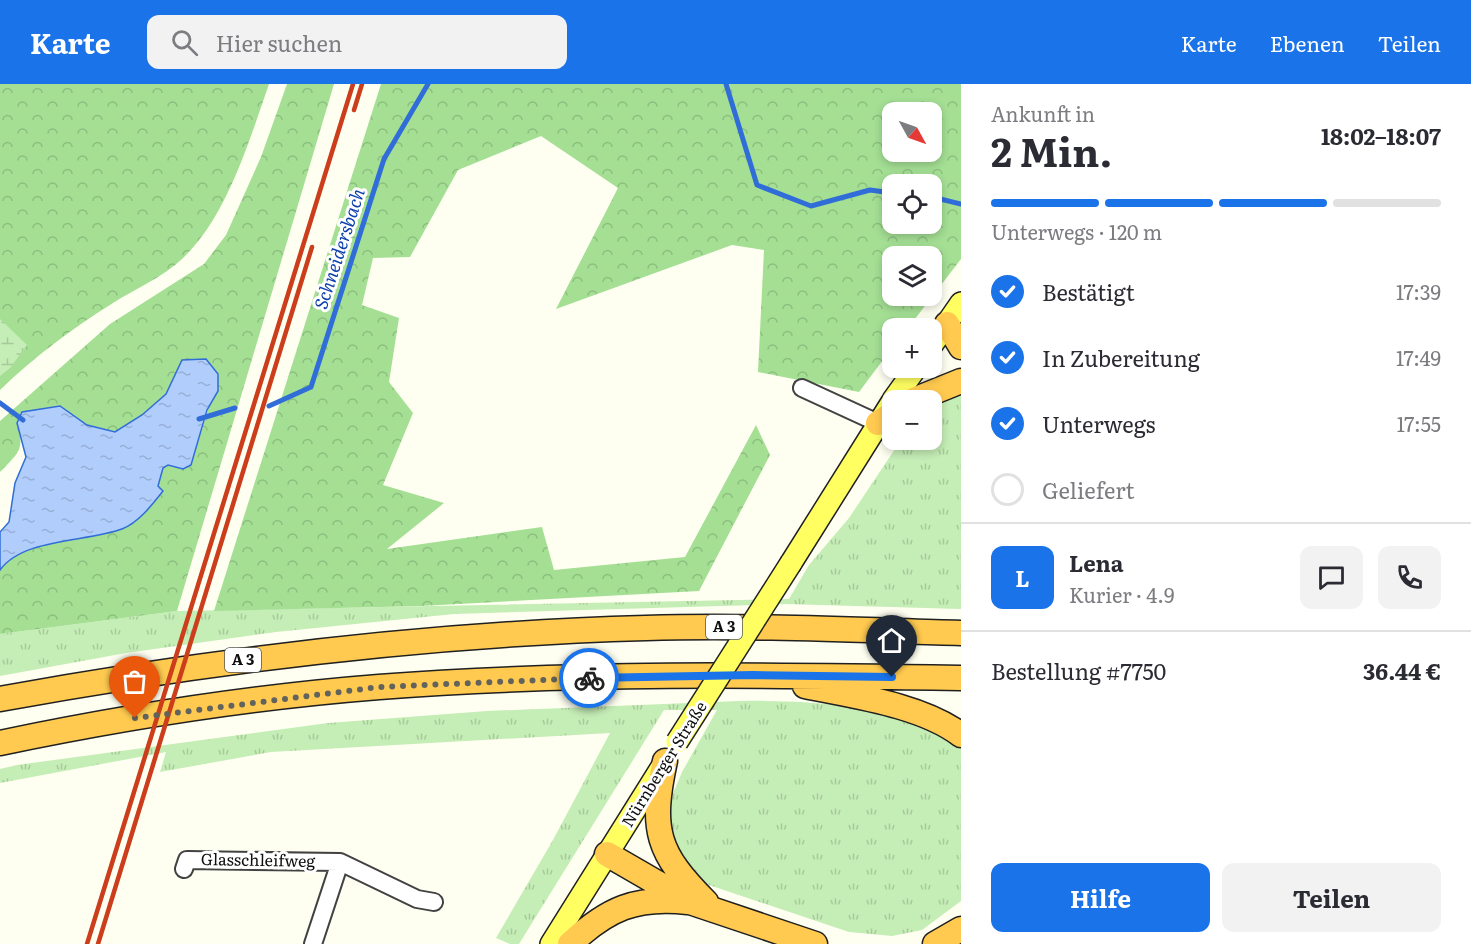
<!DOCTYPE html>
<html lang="de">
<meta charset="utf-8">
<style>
body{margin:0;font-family:Literata,serif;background:#f2f2f3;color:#2b2b33;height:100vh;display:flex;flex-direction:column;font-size:22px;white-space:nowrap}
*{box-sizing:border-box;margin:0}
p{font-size:20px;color:#7c7c81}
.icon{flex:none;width:33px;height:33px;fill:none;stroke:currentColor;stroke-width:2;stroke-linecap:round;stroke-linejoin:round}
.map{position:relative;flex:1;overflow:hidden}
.details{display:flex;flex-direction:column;background:#fff;width:510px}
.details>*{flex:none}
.needle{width:39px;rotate:130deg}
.controls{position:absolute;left:882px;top:18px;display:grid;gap:12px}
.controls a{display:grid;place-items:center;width:60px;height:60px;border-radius:12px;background:#fff;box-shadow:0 3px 9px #0003;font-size:30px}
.pin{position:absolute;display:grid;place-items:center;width:51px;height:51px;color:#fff;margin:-62px -26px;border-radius:50% 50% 50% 0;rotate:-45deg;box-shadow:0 0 6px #0007}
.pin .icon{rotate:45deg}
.courier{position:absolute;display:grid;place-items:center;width:60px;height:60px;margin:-30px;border:4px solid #1a73e8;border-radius:50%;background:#fff;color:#222;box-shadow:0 2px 8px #0007}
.summary em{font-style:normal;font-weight:700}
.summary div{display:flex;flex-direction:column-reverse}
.summary{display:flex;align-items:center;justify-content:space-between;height:102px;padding:0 30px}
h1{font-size:39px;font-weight:700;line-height:45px}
.bar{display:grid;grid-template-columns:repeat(4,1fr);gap:9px 6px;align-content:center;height:72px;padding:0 30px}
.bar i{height:8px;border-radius:4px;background:#e1e1e2}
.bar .current{background:#1a73e8}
.bar p{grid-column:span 4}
.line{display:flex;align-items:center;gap:15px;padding:0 30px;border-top:2px solid #e1e1e2}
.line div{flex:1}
.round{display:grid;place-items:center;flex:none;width:63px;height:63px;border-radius:12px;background:#f2f2f3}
ol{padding:0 30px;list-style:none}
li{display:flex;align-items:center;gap:18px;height:66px}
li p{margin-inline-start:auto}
li .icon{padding:6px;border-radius:50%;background:#1a73e8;color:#fff;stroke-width:4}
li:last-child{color:#7c7c81}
li i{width:33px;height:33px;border:3px solid #e1e1e2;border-radius:50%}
.cta{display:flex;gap:12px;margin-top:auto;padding:12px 30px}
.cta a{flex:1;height:69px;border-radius:12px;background:#1a73e8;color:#fff;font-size:24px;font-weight:700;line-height:69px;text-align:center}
.cta a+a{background:#f2f2f3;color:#2b2b33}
header{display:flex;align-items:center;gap:36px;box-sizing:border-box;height:84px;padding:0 30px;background:#1a73e8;color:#fff}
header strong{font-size:28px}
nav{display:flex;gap:33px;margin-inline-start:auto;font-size:21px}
.search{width:420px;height:54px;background:#f2f2f3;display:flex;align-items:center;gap:15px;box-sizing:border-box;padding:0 21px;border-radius:12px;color:#7c7c81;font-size:22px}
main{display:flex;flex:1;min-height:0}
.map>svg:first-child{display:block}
</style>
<header>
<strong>Karte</strong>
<div class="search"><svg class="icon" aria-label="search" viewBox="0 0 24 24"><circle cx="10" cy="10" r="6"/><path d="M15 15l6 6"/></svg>Hier suchen</div>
<nav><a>Karte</a><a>Ebenen</a><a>Teilen</a></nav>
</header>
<main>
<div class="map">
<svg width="961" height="860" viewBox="0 0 961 860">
<defs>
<pattern id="grass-tufts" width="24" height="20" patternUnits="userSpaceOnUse" patternTransform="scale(1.5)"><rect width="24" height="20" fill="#c5edb6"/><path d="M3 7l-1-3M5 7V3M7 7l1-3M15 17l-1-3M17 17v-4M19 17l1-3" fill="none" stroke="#a8ca9b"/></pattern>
<pattern id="forest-crowns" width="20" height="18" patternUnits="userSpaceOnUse" patternTransform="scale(1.5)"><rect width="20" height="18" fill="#a4df94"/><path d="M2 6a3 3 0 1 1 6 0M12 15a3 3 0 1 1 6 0" fill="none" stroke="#8cbe7e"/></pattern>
<pattern id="wetland-marsh" width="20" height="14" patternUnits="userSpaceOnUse" patternTransform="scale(1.5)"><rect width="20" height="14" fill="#c5edb6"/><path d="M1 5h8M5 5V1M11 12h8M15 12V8" fill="none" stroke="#a8ca9b"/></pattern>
<pattern id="water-ripples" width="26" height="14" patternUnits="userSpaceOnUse" patternTransform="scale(1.5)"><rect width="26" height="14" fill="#b1cdfb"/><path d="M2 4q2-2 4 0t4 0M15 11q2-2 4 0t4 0" fill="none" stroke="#97afd6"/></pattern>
</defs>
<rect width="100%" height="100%" fill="#fefff1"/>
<path fill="url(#grass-tufts)" d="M 961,308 L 961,525 L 785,520 L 454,530 L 276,548 L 126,569 L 0,592 L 0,550 L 177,527 L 789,515 L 809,481 L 849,434 L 901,356 L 932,356 L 932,325 Z
M 739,617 C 810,616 899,620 959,663 L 961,665 L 961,817 L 922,846 L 892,852 L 849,848 L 709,801 L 689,785 L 677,769 L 669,735 L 672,712 L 682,688 L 717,626 L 664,626 L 519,860 L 510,860 L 496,854 L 553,756 L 610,649 L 271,668 L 160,688 L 166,668 L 0,699 L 0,685 L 17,681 L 328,639 L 487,627 Z"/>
<path fill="url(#forest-crowns)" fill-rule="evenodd" d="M 0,0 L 269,0 C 249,57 227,133 182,175 C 163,193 135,205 113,219 C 73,244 34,273 0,306 Z
M 287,0 L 334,0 L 177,527 L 0,550 L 0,486 C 23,453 86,459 121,445 C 136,439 151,418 163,407 L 158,402 L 163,384 L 168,381 L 183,385 L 191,381 L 212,313 L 183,276 L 166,310 L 142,331 L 115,348 L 87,341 L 60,322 L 17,339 C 25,366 19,368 0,388 L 0,337 L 110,240 L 204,180 L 226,151 L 261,73 Z
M 381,0 L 961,0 L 961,175 L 908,244 L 892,244 L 892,264 L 859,308 L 758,288 L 764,166 L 732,161 L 556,225 L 618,104 L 541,52 L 458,86 L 410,173 L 373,174 L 362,221 L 399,234 L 389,298 L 413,329 L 383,401 L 444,419 L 387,465 L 542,443 L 554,486 L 685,473 L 756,341 L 770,371 L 699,507 L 421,522 L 214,527 ZM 892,28 L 932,28 L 932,68 L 892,68 ZM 892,100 L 932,100 L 932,140 L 892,140 ZM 892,172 L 932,172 L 932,212 L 892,212 Z"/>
<path fill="url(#wetland-marsh)" d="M 0,235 L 27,261 L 10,284 L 0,292 Z"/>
<path fill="url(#water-ripples)" stroke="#316dd8" stroke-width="1.5" d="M 206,275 L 218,290 L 218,307 L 207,326 L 191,381 L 183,385 L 168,381 L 163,384 L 158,402 L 163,407 C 152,421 138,439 122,445 C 87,458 23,454 0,486 L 0,448 L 9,438 L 15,399 L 26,373 L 17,339 L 22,328 L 60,322 L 87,341 L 115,348 L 142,331 L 166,310 L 182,276 Z"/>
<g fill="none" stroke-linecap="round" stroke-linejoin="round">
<path stroke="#316dd8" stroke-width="5" d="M 726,0 L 757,101 L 811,122 L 870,106 L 892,109
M 932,113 L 961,120
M 0,319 L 23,336
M 269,322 L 311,303 L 384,75 L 428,0
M 199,335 L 235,324"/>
<g stroke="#424242" stroke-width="20">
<path id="minor" d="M 802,304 L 878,339
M 184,785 L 187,776 L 340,778 L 417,815 L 434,818
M 313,860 L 340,778"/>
</g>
<g stroke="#202020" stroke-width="24">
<path id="major" d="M 932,261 L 961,219
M 893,316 L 916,284
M 791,479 L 892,318
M 551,860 L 663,681"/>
</g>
<g stroke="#202020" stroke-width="27">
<path id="highway" d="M 947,240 L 961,263
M 914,316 L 961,297
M 878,339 L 892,330
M 805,602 C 853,612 922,621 961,651
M 0,615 C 214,576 429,550 646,544 C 751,541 856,546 961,549
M 0,659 C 124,633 252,613 379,603 C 572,588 767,591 961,594
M 665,677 C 650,746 657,769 706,818
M 607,770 L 690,818 L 815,860
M 570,860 C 607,825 636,812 688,818
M 935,860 L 961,845"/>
</g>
<use href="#minor" stroke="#fff" stroke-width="16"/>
<use href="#major" stroke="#ffff61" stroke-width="21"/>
<use href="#highway" stroke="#ffca4f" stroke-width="24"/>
<path stroke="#cb3d1b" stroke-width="4.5" d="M 354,26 L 362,0
M 87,860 L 353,0
M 98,860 L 312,163"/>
<g stroke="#202020" stroke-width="24" stroke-linecap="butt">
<path id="major-bridge" d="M 677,658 L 791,479"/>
</g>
<use href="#major-bridge" stroke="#ffff61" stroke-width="21"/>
</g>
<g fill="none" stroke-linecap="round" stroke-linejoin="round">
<path stroke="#63635e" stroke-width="6" stroke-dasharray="0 10.8" d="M 135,634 L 379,603 L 589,594"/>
<path stroke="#1a73e8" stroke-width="8" d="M 589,594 L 753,591 L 892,593"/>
</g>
<g text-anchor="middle" stroke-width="6" stroke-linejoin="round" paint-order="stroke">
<g fill="#fff" stroke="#575757" stroke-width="1.5">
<rect x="706" y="531" width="36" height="24" rx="4.5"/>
<rect x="225" y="564" width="36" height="24" rx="4.5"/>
</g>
<g font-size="15" font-weight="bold" fill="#0f0f0f">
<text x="724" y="548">A 3</text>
<text x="243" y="581">A 3</text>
</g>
<g font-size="16" fill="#0f0f0f" stroke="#fff">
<text transform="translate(664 680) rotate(-58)" y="6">Nürnberger Straße</text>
<text transform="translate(258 776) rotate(1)" y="6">Glasschleifweg</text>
</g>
<g font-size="18" font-style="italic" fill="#0d3fac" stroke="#fff">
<text transform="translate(340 165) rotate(-72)" y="6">Schneidersbach</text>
</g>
</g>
</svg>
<div class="controls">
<a><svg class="needle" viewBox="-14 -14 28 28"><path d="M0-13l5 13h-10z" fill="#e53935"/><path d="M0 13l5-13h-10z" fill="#7c7c81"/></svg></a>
<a><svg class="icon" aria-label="locate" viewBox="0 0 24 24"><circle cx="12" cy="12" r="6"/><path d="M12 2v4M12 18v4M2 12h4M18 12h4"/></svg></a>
<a><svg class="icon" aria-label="layers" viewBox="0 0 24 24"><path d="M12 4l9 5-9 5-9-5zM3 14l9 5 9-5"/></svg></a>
<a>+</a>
<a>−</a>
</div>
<div class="pin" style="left:135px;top:634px;background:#ea580c"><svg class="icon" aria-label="bag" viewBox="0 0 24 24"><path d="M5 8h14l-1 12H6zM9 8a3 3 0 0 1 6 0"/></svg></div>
<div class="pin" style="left:892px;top:593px;background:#1f2937"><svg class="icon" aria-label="home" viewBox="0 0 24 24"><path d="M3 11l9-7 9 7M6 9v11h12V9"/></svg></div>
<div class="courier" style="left:589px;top:594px"><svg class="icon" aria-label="bike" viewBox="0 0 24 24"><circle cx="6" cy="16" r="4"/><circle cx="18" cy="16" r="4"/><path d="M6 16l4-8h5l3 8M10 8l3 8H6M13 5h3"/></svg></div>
</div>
<section class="details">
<div class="summary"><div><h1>2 Min.</h1><p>Ankunft in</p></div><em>18:02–18:07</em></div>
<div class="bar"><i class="current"></i><i class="current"></i><i class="current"></i><i></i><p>Unterwegs · 120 m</p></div>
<ol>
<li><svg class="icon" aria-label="check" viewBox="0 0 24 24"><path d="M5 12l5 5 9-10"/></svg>Bestätigt<p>17:39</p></li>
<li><svg class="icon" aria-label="check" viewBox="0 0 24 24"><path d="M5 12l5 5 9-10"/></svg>In Zubereitung<p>17:49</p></li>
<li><svg class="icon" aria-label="check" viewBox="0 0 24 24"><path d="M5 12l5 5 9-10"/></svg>Unterwegs<p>17:55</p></li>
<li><i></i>Geliefert</li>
</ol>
<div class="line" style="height:108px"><b class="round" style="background:#1a73e8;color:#fff">L</b><div><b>Lena</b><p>Kurier · 4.9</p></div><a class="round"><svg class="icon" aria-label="chat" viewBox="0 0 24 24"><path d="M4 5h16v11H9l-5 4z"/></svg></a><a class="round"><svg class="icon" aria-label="phone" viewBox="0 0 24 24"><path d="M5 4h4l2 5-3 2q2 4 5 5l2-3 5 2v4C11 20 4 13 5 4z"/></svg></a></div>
<div class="line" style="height:78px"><div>Bestellung #7750</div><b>36.44 €</b></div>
<div class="cta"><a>Hilfe</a><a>Teilen</a></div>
</section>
</main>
